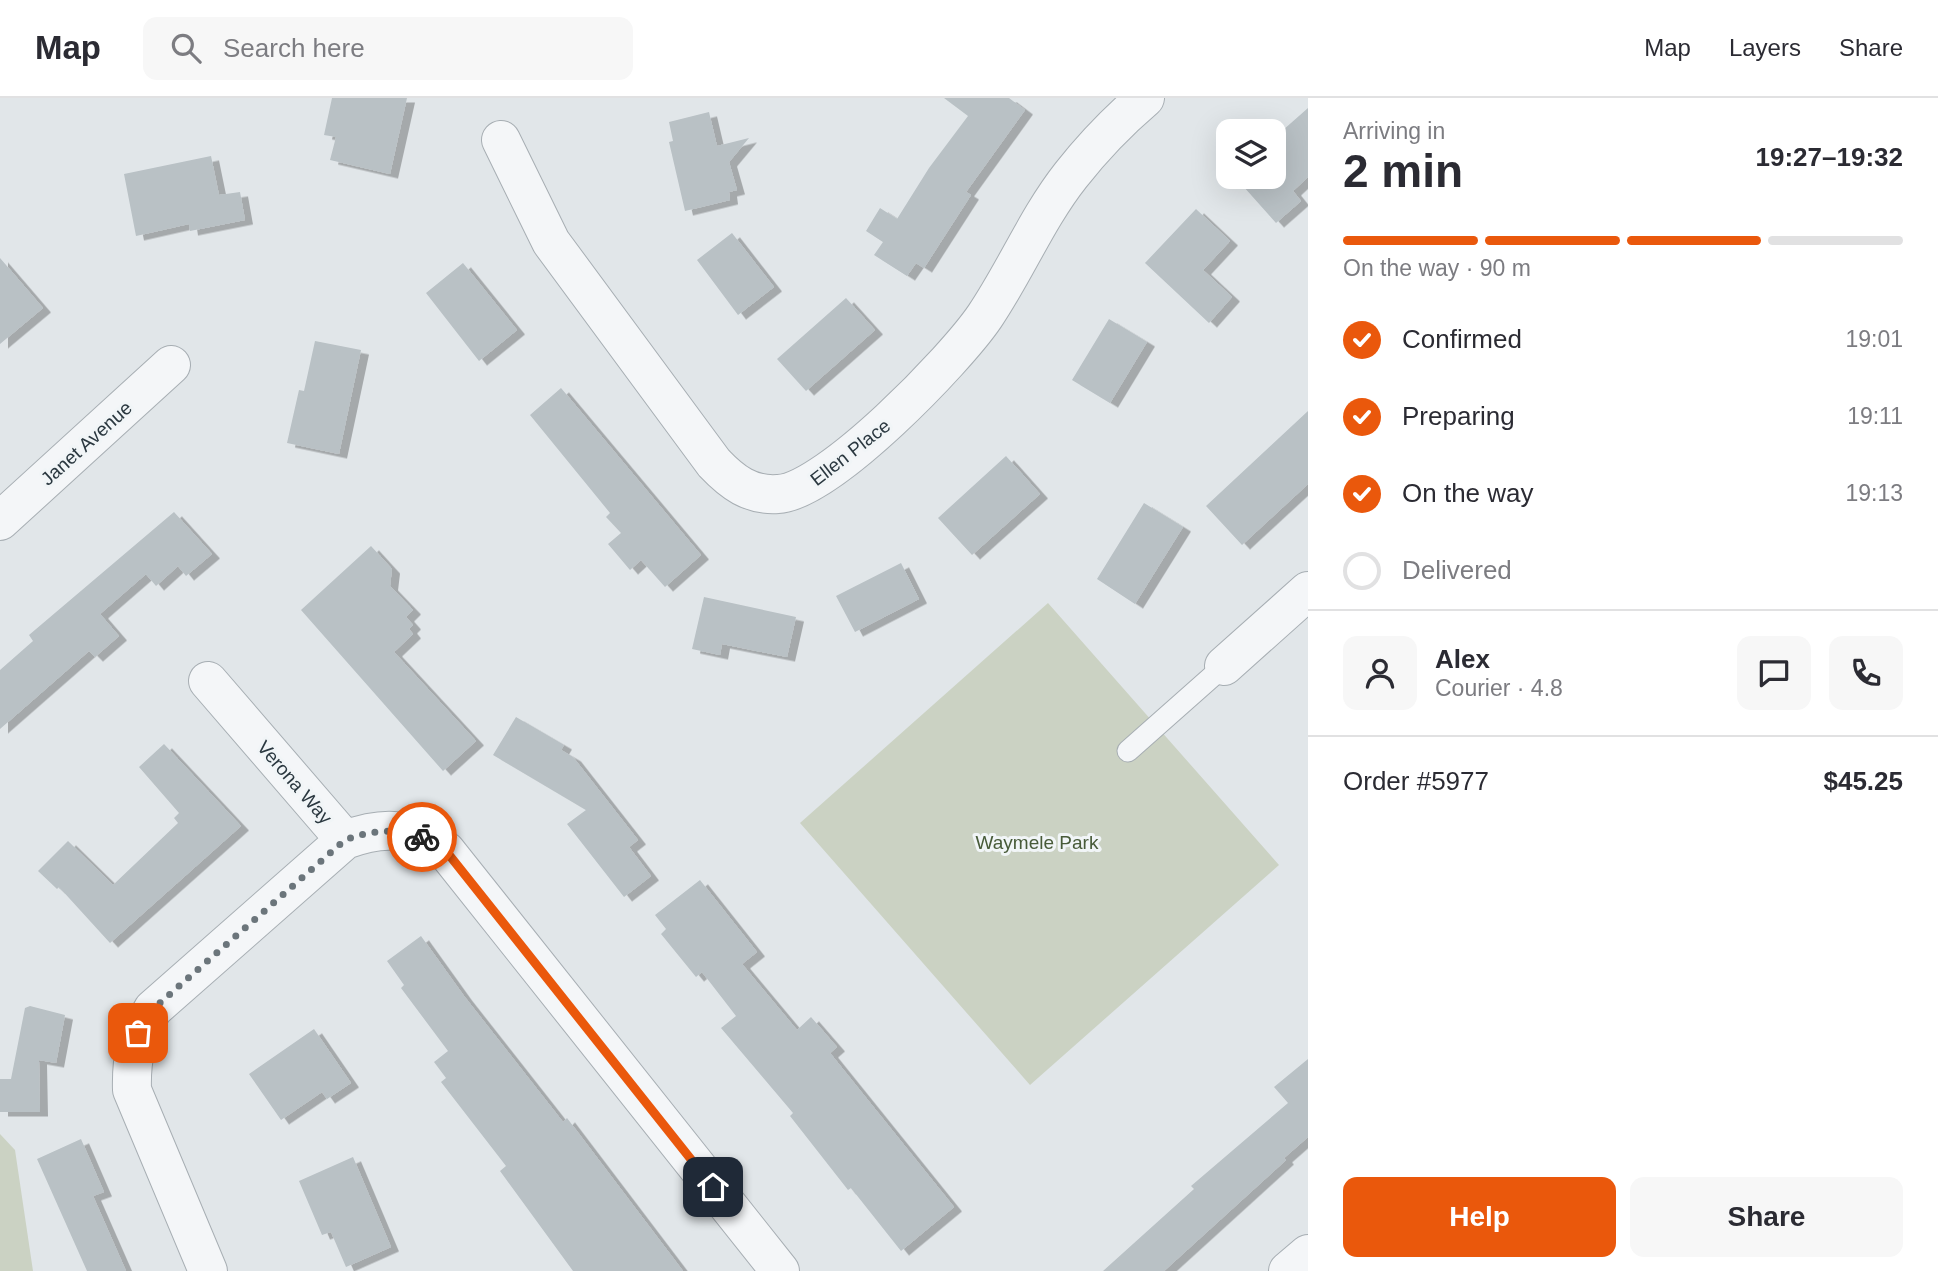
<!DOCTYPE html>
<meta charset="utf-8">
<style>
body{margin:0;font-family:Arial,sans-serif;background:#f7f7f7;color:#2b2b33;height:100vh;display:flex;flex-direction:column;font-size:26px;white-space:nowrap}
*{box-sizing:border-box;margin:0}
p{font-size:23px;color:#7c7c81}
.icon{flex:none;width:38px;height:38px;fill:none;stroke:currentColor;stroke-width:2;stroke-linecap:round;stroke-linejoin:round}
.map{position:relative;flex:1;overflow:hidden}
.drawer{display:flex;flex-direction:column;background:#fff;width:630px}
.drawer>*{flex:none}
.tools{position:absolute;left:1216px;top:21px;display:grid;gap:14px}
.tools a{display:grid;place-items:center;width:70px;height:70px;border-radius:14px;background:#fff;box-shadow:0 7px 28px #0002;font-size:35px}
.pin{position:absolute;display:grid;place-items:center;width:60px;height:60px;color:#fff;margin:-30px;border-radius:14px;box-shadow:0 4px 10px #0006}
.courier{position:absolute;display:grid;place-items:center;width:70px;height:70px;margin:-35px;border:5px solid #ea580c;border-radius:50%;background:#fff;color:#222;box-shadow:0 2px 9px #0007}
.summary em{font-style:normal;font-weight:700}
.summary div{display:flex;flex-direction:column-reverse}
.summary{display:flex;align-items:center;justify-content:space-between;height:119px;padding:0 35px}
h1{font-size:46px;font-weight:700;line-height:52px}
.bar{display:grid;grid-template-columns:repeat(4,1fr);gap:10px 7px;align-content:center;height:84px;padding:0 35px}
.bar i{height:9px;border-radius:5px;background:#e1e1e2}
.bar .on{background:#ea580c}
.bar p{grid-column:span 4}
.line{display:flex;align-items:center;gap:18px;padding:0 35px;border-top:2px solid #e1e1e2}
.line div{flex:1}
.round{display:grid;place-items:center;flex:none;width:74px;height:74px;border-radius:14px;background:#f7f7f7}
ol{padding:0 35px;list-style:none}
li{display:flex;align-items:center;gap:21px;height:77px}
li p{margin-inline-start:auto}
li .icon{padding:7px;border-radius:50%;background:#ea580c;color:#fff;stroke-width:4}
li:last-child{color:#7c7c81}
li i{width:38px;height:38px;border:4px solid #e1e1e2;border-radius:50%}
.button{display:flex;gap:14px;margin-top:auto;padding:14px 35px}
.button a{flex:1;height:80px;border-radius:14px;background:#ea580c;color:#fff;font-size:28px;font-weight:700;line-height:80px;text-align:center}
.button a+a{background:#f7f7f7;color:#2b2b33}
header{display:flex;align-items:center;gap:42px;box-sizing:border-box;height:98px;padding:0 35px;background:#fff;border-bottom:2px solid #e1e1e2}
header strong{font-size:33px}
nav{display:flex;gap:38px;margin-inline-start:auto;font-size:24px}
.search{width:490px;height:63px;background:#f7f7f7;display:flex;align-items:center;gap:18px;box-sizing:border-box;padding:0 24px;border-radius:14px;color:#7c7c81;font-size:26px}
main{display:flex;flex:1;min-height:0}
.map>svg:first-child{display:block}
</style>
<header>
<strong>Map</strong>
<div class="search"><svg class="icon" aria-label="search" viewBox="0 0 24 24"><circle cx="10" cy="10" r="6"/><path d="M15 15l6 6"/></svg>Search here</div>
<nav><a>Map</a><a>Layers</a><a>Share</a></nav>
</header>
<main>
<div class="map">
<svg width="1308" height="1173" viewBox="0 0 1308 1173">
<defs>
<filter id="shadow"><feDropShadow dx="8" dy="4.5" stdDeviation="0" flood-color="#0004"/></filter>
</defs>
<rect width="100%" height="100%" fill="#e1e6e9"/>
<path fill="#cbd2c3" d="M 1048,505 L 1279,767 L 1030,987 L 800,725 Z
M 0,1036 L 15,1052 L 33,1173 L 0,1173 Z"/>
<path fill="#b9c1c5" filter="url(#shadow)" d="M 332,0 L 407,0 L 390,76 L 330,62 L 336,39 L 324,37 Z
M 944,0 L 1009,0 L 1025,12 L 966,94 L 971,97 L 924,170 L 916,165 L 907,178 L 874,157 L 883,144 L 866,133 L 880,110 L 897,121 L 929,70 L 968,18 Z
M 1308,10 L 1308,79 L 1293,93 L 1301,103 L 1276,125 L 1235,79 L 1274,79 L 1274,40 Z
M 709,14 L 717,48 L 749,40 L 729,64 L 737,92 L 729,94 L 730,102 L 685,113 L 669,44 L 673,43 L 669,24 Z
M 211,58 L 219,97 L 240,94 L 245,122 L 190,133 L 189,126 L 136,138 L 124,76 Z
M 1196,111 L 1230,143 L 1203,172 L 1232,199 L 1209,225 L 1145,165 Z
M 732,135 L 774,189 L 738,217 L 697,162 Z
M 0,160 L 43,210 L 0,246 Z
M 463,165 L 517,232 L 479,263 L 426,195 Z
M 846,200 L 875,232 L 806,293 L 777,261 Z
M 1109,221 L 1147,244 L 1110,305 L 1072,282 Z
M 315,243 L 361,252 L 339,356 L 287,345 L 299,292 L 304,293 Z
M 561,290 L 701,457 L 665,489 L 641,462 L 630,472 L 608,446 L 621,435 L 606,419 L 610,415 L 530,317 Z
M 1308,313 L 1308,386 L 1242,447 L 1206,408 Z
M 1006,358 L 1040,396 L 972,457 L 938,420 Z
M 1144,405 L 1183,429 L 1135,506 L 1097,481 Z
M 174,414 L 212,456 L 186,478 L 178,468 L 156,488 L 146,476 L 100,516 L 119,538 L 95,559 L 89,553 L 0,631 L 0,572 L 33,543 L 29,537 Z
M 371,448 L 392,471 L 390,488 L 413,512 L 406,519 L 413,527 L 409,531 L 413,536 L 394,554 L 476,643 L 443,673 L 301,512 Z
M 901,465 L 919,501 L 855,534 L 836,498 Z
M 704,499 L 796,519 L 787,559 L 722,546 L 720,557 L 692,551 Z
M 516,619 L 564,647 L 561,652 L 573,659 L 638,742 L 629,749 L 651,778 L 624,799 L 567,726 L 586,712 L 493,657 Z
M 164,646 L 241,728 L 110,845 L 59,789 L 57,791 L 38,773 L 68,743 L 113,787 L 178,725 L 174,720 L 179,715 L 139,669 Z
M 700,782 L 757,854 L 742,866 L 797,932 L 811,919 L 837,949 L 830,955 L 954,1109 L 901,1153 L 851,1090 L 848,1092 L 790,1018 L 793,1015 L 721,930 L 736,918 L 702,874 L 696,879 L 661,836 L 666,831 L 655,817 Z
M 421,838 L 464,898 L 563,1024 L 567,1020 L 683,1173 L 573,1173 L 500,1073 L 506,1068 L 441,984 L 446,980 L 434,964 L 448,953 L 401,890 L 404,887 L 387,863 Z
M 30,908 L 65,917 L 56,965 L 39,962 L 40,1014 L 0,1014 L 0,981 L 11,981 L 25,910 Z
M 314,931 L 351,985 L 327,1001 L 322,994 L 281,1022 L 249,976 Z
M 1308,961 L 1308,1039 L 1284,1060 L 1286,1062 L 1164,1173 L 1103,1173 L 1194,1091 L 1191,1088 L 1288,1005 L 1274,989 Z
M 81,1041 L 104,1094 L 93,1098 L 126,1173 L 87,1173 L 37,1061 Z
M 353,1059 L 391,1149 L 346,1169 L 331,1134 L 322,1137 L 299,1083 Z"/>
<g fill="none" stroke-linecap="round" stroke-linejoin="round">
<g stroke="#a7aeb3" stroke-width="23">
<path id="service" d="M 1128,653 L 1224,568"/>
</g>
<g stroke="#a7aeb3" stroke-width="40">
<path id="minor" d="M 501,42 L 551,144 L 714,365 C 732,384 750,398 778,396 C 828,394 956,261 985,218 C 1016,172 1037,120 1071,77 C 1093,49 1118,23 1145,0
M 0,423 L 171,267
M 1224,568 L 1308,493
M 208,583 L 345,742
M 208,1173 L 132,992 C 131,960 136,939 153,911 L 345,742 C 386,727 409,730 446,753 L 780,1173
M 1288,1173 L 1308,1156"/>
</g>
<use href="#service" stroke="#f4f6f8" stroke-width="21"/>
<use href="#minor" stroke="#f4f6f8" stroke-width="38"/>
</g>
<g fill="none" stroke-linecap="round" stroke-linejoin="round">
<path stroke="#6b757b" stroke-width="7" stroke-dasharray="0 12.6" d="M 138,935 L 153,911 L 345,742 C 373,732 393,730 422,739"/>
<path stroke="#ea580c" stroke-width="9" d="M 422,739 L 446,753 L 713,1089"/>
</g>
<g text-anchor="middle" stroke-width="6" stroke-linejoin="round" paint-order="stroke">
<g font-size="19" fill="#2b3840" stroke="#f1f5f7">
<text transform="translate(86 345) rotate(-42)" y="7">Janet Avenue</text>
<text transform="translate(850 354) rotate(-38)" y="7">Ellen Place</text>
<text transform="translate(295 684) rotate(49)" y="7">Verona Way</text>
</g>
<g font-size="19" fill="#485b39" stroke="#f1f5f7">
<text x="1037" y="751">Waymele Park</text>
</g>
</g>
</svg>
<div class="tools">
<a><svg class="icon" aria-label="layers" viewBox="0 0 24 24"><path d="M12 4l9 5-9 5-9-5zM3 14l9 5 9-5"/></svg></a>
</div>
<div class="pin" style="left:138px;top:935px;background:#ea580c"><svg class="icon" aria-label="bag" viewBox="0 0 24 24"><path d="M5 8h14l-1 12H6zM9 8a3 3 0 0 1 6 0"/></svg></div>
<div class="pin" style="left:713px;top:1089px;background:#1f2937"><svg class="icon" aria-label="home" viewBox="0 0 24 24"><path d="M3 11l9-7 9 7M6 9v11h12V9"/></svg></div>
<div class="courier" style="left:422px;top:739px"><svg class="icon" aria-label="bike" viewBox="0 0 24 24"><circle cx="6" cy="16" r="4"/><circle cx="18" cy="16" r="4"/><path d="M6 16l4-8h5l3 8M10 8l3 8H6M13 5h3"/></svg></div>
</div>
<section class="drawer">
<div class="summary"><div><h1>2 min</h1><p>Arriving in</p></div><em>19:27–19:32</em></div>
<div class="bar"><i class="on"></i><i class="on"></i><i class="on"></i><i></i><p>On the way · 90 m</p></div>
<ol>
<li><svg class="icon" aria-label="check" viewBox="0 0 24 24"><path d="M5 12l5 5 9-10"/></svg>Confirmed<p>19:01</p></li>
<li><svg class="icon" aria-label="check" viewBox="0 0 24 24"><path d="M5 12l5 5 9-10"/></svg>Preparing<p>19:11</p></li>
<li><svg class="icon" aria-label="check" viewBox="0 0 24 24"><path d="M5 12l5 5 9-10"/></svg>On the way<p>19:13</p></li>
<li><i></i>Delivered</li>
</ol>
<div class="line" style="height:126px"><a class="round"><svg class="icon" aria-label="person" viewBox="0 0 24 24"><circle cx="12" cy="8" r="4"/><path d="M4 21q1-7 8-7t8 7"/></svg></a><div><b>Alex</b><p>Courier · 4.8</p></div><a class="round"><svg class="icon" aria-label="chat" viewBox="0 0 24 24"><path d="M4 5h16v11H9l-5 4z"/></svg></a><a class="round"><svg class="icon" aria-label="phone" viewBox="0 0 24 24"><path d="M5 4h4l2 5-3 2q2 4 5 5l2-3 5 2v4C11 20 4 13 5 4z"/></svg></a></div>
<div class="line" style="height:91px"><div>Order #5977</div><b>$45.25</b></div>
<div class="button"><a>Help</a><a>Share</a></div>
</section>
</main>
